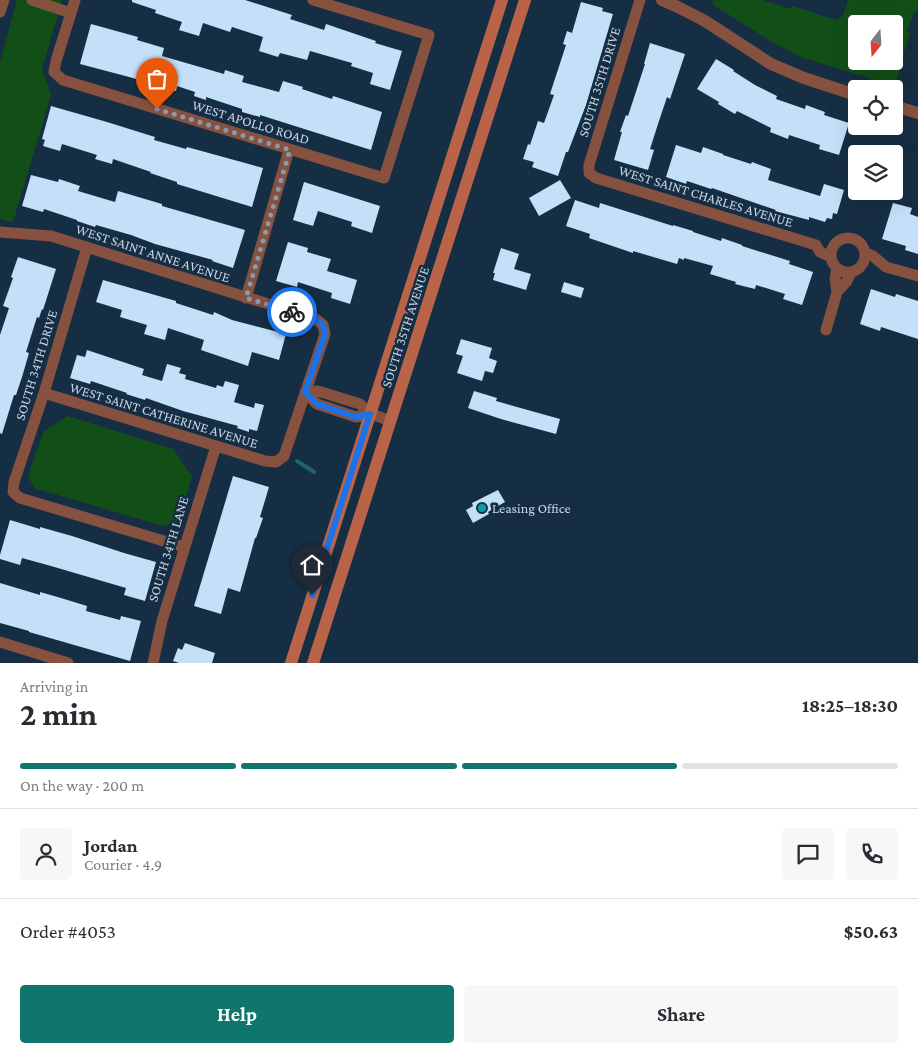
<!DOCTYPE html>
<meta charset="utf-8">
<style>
body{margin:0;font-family:"Crimson Pro",serif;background:#f7f7f7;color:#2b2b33;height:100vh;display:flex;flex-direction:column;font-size:19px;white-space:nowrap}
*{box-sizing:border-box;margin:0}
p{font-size:16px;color:#7c7c81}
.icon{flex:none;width:28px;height:28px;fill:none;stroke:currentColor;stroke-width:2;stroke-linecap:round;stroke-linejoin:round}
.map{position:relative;height:663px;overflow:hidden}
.drawer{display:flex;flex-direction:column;background:#fff;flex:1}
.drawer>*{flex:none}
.needle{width:32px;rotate:197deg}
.buttons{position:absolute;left:848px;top:15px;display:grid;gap:10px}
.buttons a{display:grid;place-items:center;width:55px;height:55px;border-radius:5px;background:#fff;box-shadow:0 5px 20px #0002;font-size:25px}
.pin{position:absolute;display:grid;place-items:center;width:42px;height:42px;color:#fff;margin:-51px -21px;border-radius:50% 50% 50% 0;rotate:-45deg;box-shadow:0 0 5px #0007}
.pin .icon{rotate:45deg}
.courier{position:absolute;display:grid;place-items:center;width:50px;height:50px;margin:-25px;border:4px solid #1a73e8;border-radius:50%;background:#fff;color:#222;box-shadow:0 1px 6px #0007}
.headline em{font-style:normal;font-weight:700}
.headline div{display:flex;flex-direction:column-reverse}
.headline{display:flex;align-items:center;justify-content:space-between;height:85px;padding:0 20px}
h1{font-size:32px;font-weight:700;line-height:38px}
.bar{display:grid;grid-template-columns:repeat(4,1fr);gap:8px 5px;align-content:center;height:60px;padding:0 20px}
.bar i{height:6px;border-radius:4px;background:#e1e1e2}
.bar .selected{background:#0f766e}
.bar p{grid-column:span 4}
.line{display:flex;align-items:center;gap:12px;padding:0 20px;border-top:1px solid #e1e1e2}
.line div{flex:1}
.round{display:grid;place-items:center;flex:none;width:52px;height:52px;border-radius:5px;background:#f7f7f7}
.primary-button{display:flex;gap:10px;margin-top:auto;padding:10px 20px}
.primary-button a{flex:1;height:58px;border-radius:5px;background:#0f766e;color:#fff;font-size:20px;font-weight:700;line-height:58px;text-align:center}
.primary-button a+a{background:#f7f7f7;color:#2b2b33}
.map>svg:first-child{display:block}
</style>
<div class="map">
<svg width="918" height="663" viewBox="0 0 918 663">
<rect width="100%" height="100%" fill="#162e44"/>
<path fill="#124f17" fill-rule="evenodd" d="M 17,0 L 62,0 L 42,69 L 51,95 L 13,222 L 0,219 L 0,62 Z
M 713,0 L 762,0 L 791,9 L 793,6 L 835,20 L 843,16 L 848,0 L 918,0 L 918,10 L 914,13 L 907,31 L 910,32 L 895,86 L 801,57 L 772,42 L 712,4 ZM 856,24 L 894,24 L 894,61 L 856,61 Z
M 68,416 L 173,449 L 192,476 L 179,521 L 163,526 L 34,488 L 28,475 L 44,431 Z"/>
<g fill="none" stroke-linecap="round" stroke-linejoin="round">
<path stroke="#20636d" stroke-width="4" d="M 297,461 L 314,472"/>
</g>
<path fill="#c4dff8" d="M 132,0 L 245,0 L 292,15 L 290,19 L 324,30 L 326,24 L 376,41 L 375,43 L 402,51 L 390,90 L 370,84 L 373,73 L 351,66 L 352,63 L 310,51 L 307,60 L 280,53 L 278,57 L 259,51 L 263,37 L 232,27 L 230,32 L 203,23 L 199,36 L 179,30 L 182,22 L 155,13 L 156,10 L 132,2 Z
M 581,2 L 603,8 L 602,11 L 613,14 L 586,105 L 568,152 L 566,152 L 558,176 L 532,167 L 534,162 L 523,159 L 528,144 L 530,145 L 538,121 L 544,123 L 554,95 L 550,94 L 566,45 L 563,44 L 567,31 L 572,33 Z
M 91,24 L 138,37 L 137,40 L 164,48 L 162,56 L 224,74 L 225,70 L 244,76 L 242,82 L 279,92 L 283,81 L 303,87 L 302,89 L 332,99 L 333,96 L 382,112 L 371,150 L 260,115 L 260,117 L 242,112 L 242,109 L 206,97 L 206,100 L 194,96 L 195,92 L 177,86 L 176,91 L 133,78 L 80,64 Z
M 650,43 L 685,54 L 670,99 L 667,97 L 659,121 L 650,149 L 654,150 L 648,170 L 614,160 L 622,132 L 620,132 L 626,115 L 628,116 L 645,64 L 644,64 Z
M 716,59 L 734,70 L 733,71 L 755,85 L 777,96 L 776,99 L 805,109 L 806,105 L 825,112 L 824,115 L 849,123 L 839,155 L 819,149 L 820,145 L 789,135 L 788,139 L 770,132 L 771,128 L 737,111 L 735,114 L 718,104 L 719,102 L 697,89 Z
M 51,106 L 107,122 L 155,137 L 154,140 L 186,149 L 187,147 L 263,168 L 252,207 L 177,184 L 177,182 L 150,173 L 151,172 L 113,159 L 112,164 L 95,159 L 97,155 L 62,144 L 60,151 L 43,146 L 45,140 L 42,139 Z
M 676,145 L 701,153 L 703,147 L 723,154 L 723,155 L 751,164 L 752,162 L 771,169 L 768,180 L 820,196 L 824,184 L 844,190 L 837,214 L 833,213 L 832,219 L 827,218 L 825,222 L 809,217 L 809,220 L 775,211 L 776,210 L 712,188 L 711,189 L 687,181 L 686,184 L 666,177 Z
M 31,175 L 58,182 L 59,179 L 80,186 L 78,191 L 115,202 L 118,191 L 162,204 L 162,206 L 245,230 L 233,268 L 212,261 L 213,260 L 155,244 L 131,235 L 96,225 L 95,227 L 77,221 L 77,220 L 44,209 L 43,212 L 22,206 Z
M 560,180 L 571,198 L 539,216 L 529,198 Z
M 304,182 L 380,206 L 372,233 L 351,226 L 352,222 L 318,211 L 313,226 L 293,220 Z
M 575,200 L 599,208 L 600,203 L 673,226 L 673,225 L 693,231 L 693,232 L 721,241 L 722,238 L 742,245 L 742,246 L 790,261 L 789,264 L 813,272 L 802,305 L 783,299 L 785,294 L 756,285 L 755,289 L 735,284 L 736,282 L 710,274 L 713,266 L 684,258 L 684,260 L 679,258 L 677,264 L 633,251 L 633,253 L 589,238 L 590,234 L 566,226 Z
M 893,203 L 912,208 L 910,214 L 918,217 L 918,254 L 905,250 L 906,246 L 882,239 Z
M 288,242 L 308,248 L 307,252 L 331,259 L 327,271 L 357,280 L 350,304 L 331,298 L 332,293 L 298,282 L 297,287 L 276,281 Z
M 501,248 L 519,254 L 514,269 L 531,274 L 526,290 L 493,280 L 495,273 L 493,273 Z
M 18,257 L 56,269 L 43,310 L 42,309 L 39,318 L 37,317 L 26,352 L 29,353 L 22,377 L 16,395 L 14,395 L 2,434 L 0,433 L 0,335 L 9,308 L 3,306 L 13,278 L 11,277 Z
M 103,280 L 176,301 L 176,303 L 213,315 L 214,312 L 232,320 L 286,334 L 279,360 L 252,352 L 248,366 L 201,350 L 204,340 L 168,328 L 165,340 L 144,334 L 147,325 L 120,317 L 122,310 L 96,302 Z
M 564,282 L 584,288 L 581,298 L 561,292 Z
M 871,289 L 895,297 L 896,294 L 918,301 L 918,339 L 881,327 L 880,331 L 860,324 Z
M 461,339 L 492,348 L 489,358 L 497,361 L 493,373 L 485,371 L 482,381 L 457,373 L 463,356 L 456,354 Z
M 87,350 L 144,369 L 142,375 L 162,381 L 167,364 L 181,368 L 179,373 L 186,375 L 185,379 L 216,388 L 217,385 L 223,387 L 225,381 L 239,385 L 234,402 L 254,408 L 255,403 L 264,405 L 257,431 L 249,429 L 249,432 L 237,428 L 238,426 L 183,411 L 146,398 L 145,400 L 126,394 L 127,393 L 91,381 L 90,384 L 70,378 L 77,355 L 85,357 Z
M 474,391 L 497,398 L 496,401 L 560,419 L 556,434 L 501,419 L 468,408 Z
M 233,476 L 269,487 L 260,517 L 263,518 L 256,538 L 255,538 L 240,592 L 228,588 L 221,614 L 194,606 Z
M 498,490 L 505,502 L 488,512 L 489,514 L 473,523 L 466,510 L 473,506 L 472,503 Z
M 10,520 L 40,529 L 40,527 L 72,536 L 124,553 L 156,562 L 145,601 L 124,595 L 126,588 L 51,566 L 22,558 L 20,565 L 0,559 L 0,555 Z
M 0,583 L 40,595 L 40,592 L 61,598 L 87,606 L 86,611 L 120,620 L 121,616 L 141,621 L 130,661 L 29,632 L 29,631 L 0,623 Z
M 185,643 L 215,653 L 212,663 L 179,663 L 173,661 L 178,648 L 182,650 Z"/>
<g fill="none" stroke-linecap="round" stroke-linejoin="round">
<path stroke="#875140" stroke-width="11" d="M 32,0 L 71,13
M 75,0 L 56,61 L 54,72 L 63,80 L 384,178 L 429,35 L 313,0
M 640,0 L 589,165 L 589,173 L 596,178 L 816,245 L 820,252 L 831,257
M 0,12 L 4,0
M 0,232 L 51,236 L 316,319 L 323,325 L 325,334 L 284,456 L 276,462 L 265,461 L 44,393
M831 255a17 17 0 1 1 34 0a17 17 0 1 1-34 0Z
M 87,247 L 44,393 L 14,482 L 13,492 L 20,498 L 184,547
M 865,253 L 873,256 L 886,267 L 918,276
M 837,268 L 835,279 L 837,292
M 246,298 L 289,150
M 826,330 L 837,292 L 847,281 L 851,272
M 305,392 L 318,391 L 360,404 L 371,414 L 391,421
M 305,392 L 317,404 L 356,417 L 371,414
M 0,642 L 68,663
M 153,663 L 162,621 L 216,446"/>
<path stroke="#875140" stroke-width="12" d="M 662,0 L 678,7 L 705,21 L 771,64 L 804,78 L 856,95
M 894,106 L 918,113"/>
<path stroke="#b96448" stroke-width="12" d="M 291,663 L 502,0
M 313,663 L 525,0"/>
</g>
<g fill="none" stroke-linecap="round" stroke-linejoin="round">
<path stroke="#889aab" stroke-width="5" stroke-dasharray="0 9" d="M 157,109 L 290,150 L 246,298 L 292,312"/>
<path stroke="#1a73e8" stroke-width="6" d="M 292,312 L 316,319 L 323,325 L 325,334 L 305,392 L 317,404 L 356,417 L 370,414 L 312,595"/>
</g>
<circle fill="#0f9aa8" stroke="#162e44" stroke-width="2" cx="482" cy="508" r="5"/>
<g text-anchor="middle" stroke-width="5" stroke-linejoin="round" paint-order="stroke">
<g font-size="14" fill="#c6d4e2" stroke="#162e44">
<text transform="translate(599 82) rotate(-73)" y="5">SOUTH 35TH DRIVE</text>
<text transform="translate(251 122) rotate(17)" y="5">WEST APOLLO ROAD</text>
<text transform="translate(706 196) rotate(17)" y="5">WEST SAINT CHARLES AVENUE</text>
<text transform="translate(153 253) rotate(18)" y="5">WEST SAINT ANNE AVENUE</text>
<text transform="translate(405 327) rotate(-72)" y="5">SOUTH 35TH AVENUE</text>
<text transform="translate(36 365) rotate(-73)" y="5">SOUTH 34TH DRIVE</text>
<text transform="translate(164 415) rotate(17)" y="5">WEST SAINT CATHERINE AVENUE</text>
<text transform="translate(168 549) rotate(-73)" y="5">SOUTH 34TH LANE</text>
</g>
<g font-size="14" fill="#c6d4e2" stroke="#162e44" text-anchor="start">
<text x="492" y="513">Leasing Office</text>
</g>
</g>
</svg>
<div class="buttons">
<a><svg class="needle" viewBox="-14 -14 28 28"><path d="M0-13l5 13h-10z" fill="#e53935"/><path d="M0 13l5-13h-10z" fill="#7c7c81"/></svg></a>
<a><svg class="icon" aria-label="locate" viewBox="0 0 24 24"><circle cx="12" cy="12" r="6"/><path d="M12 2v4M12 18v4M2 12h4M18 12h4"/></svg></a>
<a><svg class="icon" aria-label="layers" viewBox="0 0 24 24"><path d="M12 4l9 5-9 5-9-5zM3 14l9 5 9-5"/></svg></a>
</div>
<div class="pin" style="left:157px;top:109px;background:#ea580c"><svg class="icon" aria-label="bag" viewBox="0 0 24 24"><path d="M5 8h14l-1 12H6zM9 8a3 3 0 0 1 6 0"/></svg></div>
<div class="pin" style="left:312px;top:595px;background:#1f2937"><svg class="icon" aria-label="home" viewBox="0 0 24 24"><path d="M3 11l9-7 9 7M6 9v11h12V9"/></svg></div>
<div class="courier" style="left:292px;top:312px"><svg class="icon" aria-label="bike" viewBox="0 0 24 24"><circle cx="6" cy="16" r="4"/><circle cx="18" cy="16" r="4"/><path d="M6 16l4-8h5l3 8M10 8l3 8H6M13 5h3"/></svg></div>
</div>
<section class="drawer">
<div class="headline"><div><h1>2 min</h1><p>Arriving in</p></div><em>18:25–18:30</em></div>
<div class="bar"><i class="selected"></i><i class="selected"></i><i class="selected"></i><i></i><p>On the way · 200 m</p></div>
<div class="line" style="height:90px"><a class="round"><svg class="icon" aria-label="person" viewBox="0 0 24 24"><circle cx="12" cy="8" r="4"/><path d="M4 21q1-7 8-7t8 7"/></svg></a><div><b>Jordan</b><p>Courier · 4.9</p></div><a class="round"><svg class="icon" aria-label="chat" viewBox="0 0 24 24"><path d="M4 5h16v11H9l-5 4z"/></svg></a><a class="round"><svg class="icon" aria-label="phone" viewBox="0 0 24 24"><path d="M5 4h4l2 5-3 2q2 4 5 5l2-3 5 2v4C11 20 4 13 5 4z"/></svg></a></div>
<div class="line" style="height:65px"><div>Order #4053</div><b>$50.63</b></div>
<div class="primary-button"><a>Help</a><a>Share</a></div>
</section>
